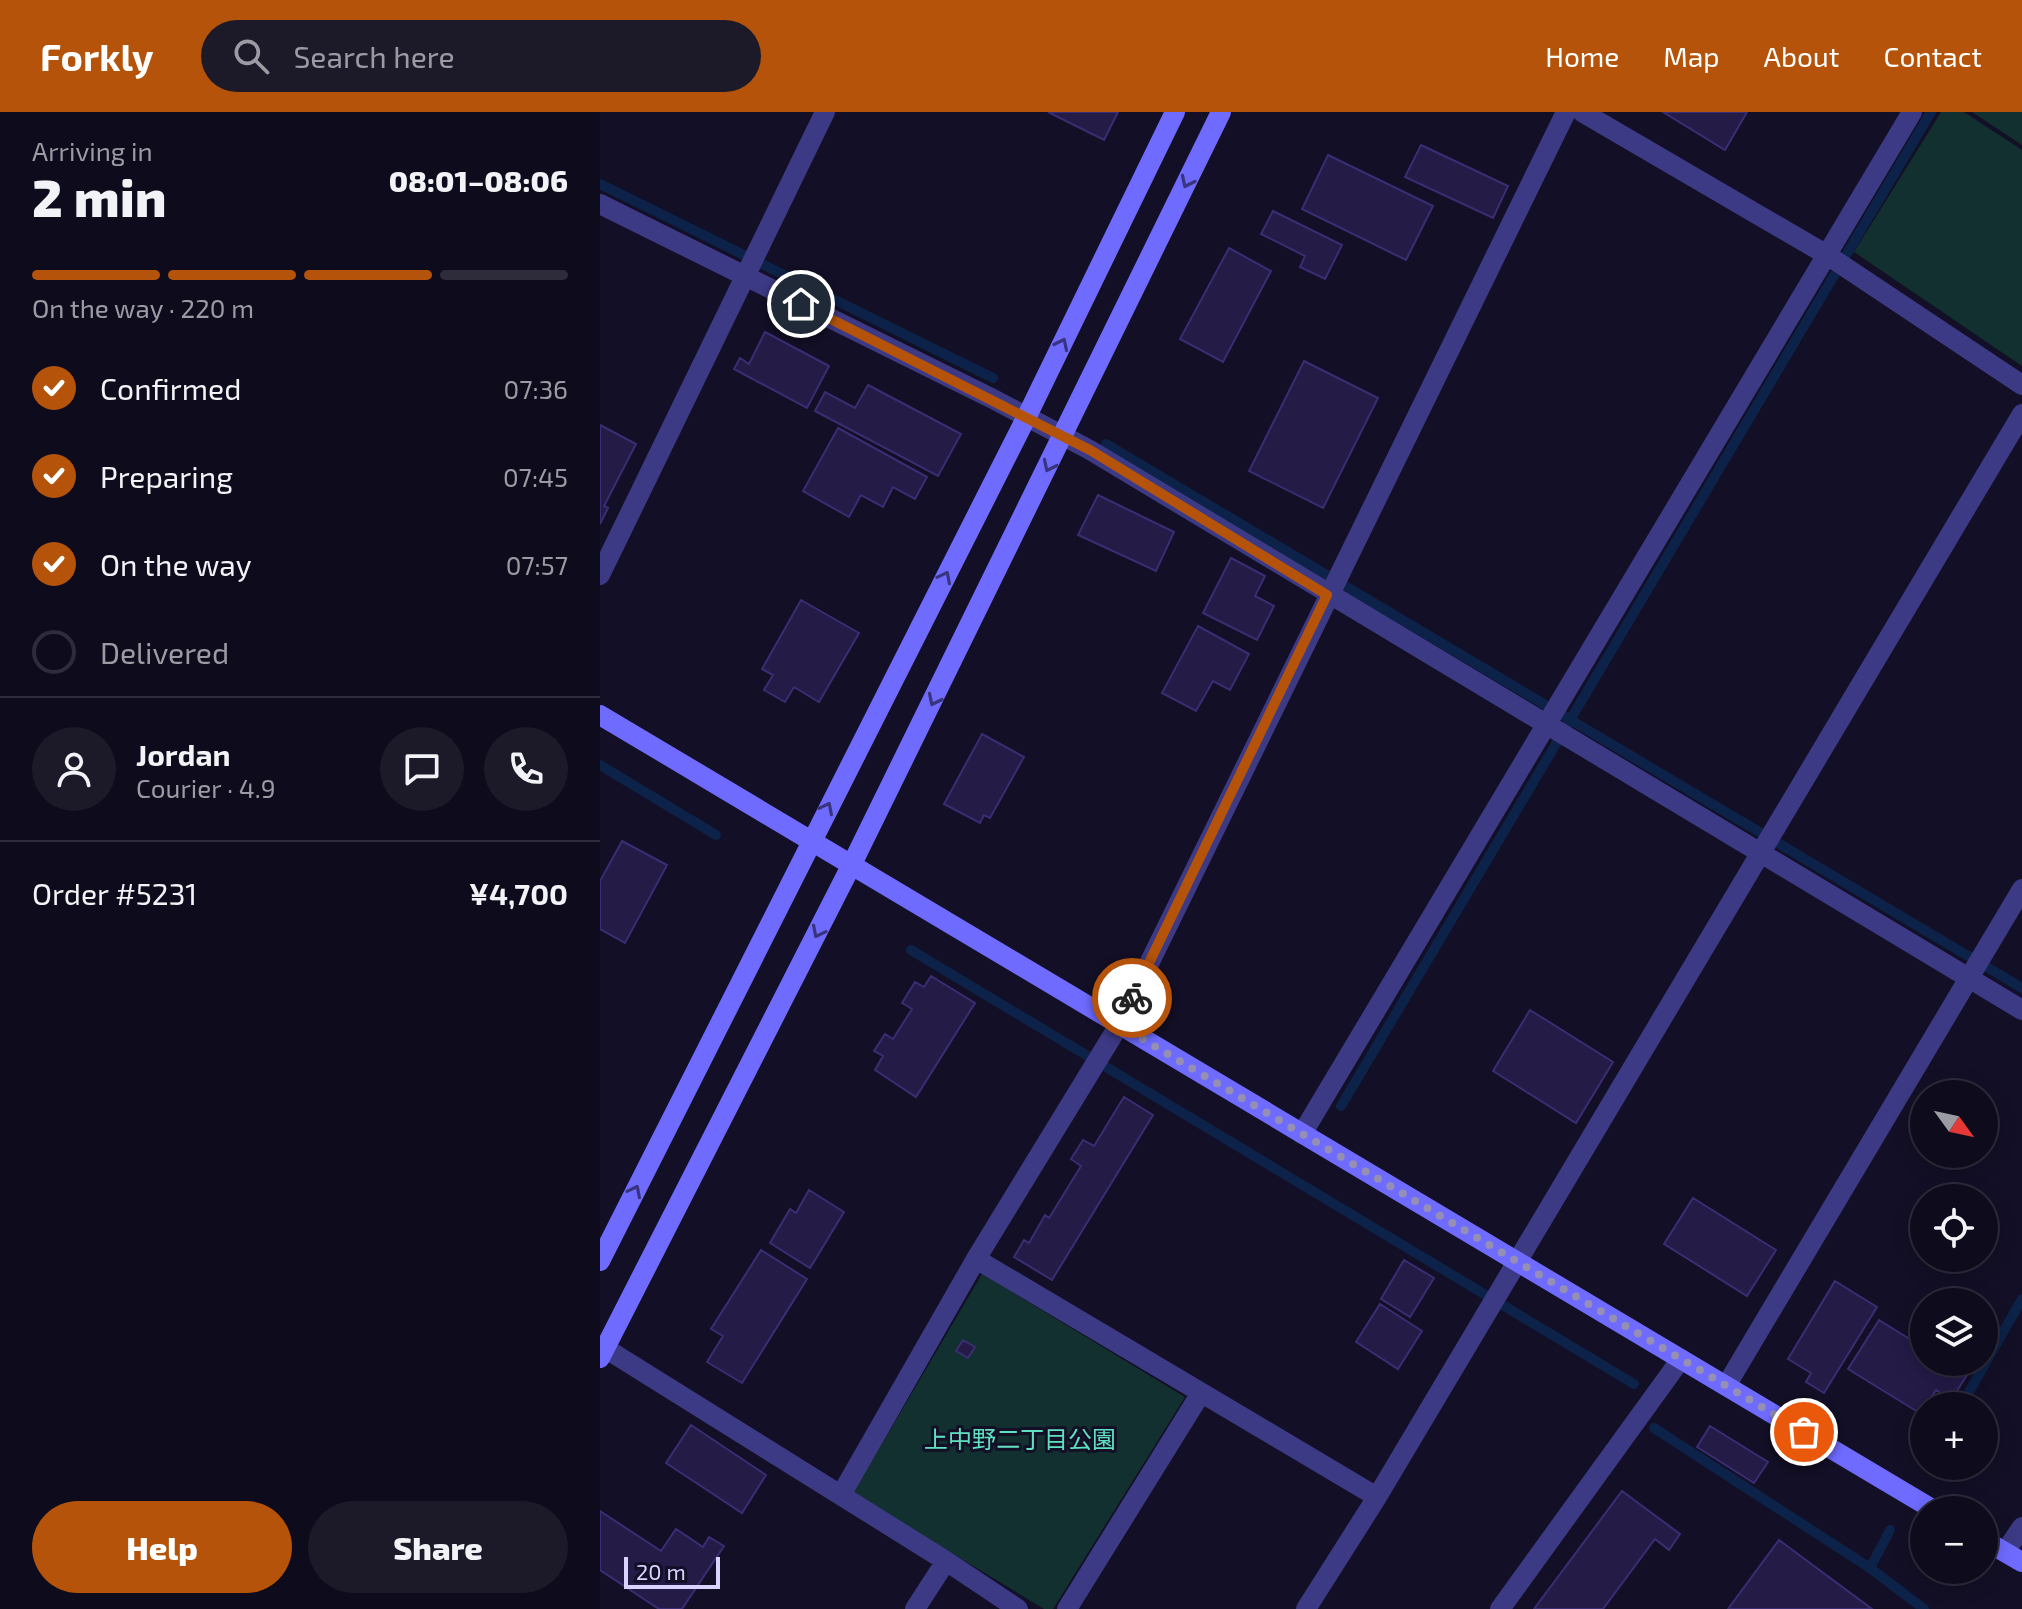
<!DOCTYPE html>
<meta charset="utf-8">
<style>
body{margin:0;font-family:"Exo 2","Noto Sans JP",sans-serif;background:#1c1929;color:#f1f3f6;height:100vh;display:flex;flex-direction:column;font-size:30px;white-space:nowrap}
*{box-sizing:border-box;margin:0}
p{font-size:26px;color:#9b9ba3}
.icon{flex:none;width:44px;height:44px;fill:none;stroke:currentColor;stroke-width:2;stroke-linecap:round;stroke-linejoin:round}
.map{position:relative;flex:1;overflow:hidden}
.side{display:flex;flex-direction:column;background:#0e0b1c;width:600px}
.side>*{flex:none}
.needle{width:52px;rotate:123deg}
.controls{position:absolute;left:1310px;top:968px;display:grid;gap:16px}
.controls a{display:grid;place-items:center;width:88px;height:88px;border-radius:50%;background:#0e0b1c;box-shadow:0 4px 20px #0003,0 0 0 2px #2e2b3b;font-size:40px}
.scale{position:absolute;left:24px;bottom:20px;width:96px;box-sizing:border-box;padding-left:8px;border:4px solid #d9d4ff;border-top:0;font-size:22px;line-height:28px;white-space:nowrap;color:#d9d4ff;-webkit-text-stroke:6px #130f26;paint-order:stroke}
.pin{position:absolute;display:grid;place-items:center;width:68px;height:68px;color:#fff;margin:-34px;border:4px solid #fff;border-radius:50%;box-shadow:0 2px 8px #0007}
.courier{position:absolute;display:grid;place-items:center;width:80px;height:80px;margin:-40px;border:6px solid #b45309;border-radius:50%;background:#fff;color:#222;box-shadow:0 2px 10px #0007}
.headline em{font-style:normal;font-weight:800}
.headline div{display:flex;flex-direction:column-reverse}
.headline{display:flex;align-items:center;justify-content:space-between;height:136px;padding:0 32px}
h1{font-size:52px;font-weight:800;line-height:60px}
.bar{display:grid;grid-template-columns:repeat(4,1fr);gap:12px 8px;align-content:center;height:96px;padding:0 32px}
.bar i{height:10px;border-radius:6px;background:#2e2b3b}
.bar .active{background:#b45309}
.bar p{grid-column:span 4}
.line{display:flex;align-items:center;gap:20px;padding:0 32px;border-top:2px solid #2e2b3b}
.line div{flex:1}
.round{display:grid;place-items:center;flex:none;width:84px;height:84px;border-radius:42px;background:#1c1929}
ol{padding:0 32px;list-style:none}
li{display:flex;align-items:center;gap:24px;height:88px}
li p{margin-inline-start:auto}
li .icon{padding:8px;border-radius:50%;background:#b45309;color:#fff;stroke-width:4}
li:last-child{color:#9b9ba3}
li i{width:44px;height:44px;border:4px solid #2e2b3b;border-radius:50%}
.button{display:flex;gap:16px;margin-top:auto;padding:16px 32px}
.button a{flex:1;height:92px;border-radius:48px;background:#b45309;color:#fff;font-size:32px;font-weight:800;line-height:92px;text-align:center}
.button a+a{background:#1c1929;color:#f1f3f6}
header{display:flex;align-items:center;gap:48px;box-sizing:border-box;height:112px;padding:0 40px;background:#b45309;color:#fff}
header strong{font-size:38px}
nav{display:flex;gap:44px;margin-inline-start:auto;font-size:28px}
.search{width:560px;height:72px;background:#1c1929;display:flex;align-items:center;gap:20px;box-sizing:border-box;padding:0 28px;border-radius:44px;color:#9b9ba3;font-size:30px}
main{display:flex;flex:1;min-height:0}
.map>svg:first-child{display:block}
</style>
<header>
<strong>Forkly</strong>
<div class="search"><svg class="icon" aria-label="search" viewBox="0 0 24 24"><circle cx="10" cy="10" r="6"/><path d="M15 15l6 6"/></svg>Search here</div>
<nav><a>Home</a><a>Map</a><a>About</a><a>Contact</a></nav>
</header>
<main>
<section class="side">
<div class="headline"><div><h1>2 min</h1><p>Arriving in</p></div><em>08:01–08:06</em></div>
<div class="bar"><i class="active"></i><i class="active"></i><i class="active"></i><i></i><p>On the way · 220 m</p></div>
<ol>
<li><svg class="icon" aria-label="check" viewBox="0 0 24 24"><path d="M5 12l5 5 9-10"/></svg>Confirmed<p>07:36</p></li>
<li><svg class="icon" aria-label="check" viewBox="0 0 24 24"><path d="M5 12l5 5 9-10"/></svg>Preparing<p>07:45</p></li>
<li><svg class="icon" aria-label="check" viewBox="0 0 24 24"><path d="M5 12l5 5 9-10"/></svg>On the way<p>07:57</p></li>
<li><i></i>Delivered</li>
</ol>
<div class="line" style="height:144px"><a class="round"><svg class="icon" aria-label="person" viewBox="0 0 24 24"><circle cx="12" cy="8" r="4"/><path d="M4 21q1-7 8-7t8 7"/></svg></a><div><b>Jordan</b><p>Courier · 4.9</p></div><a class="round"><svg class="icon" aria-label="chat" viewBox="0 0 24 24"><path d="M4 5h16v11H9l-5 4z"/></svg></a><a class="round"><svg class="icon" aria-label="phone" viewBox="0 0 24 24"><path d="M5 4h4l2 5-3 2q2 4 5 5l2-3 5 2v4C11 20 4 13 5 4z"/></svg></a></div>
<div class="line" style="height:104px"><div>Order #5231</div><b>¥4,700</b></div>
<div class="button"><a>Help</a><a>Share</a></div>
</section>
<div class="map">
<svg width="1422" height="1497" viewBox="0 0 1422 1497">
<rect width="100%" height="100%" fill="#130f26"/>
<path fill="#12302f" d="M 1341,0 L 1364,0 L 1422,38 L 1422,254 L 1254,140 Z
M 1372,0 L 1422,0 L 1422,33 Z
M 382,1162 L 585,1285 L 453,1497 L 444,1497 L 253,1381 Z"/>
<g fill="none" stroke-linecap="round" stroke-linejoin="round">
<path stroke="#0c2248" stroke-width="10" d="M 0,72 L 393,266
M 506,332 L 1422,876
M 0,653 L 116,723
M 311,838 L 1034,1272
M 741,994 L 1331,0
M 1361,1294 L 1422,1187
M 1054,1316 L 1270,1456
M 1290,1418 L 1270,1456 L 1324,1497"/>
</g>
<path fill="#241b47" stroke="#3b2d73" stroke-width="2" d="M 448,0 L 518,0 L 504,28 Z
M 1063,0 L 1147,0 L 1125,38 Z
M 821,33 L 908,74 L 893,106 L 805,65 Z
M 728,43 L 833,94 L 806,148 L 702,97 Z
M 673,99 L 742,133 L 725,167 L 700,155 L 705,144 L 661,122 Z
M 629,136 L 671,159 L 623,250 L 580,227 Z
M 165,220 L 229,254 L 207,296 L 134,257 L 140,246 L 149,252 Z
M 704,249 L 778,286 L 723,396 L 649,359 Z
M 268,273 L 361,322 L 338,364 L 215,299 L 225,280 L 255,296 Z
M 0,313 L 36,332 L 4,394 L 8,396 L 0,412 Z
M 238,316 L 327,365 L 315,387 L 293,375 L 283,395 L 261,383 L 249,405 L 203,379 Z
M 498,383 L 574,420 L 556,459 L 478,423 Z
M 631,446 L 665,464 L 655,484 L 674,494 L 657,528 L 603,501 Z
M 201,488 L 259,521 L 219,590 L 194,575 L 185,590 L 164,578 L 173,563 L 162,557 Z
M 598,514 L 649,542 L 630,578 L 613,569 L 596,599 L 562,581 Z
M 382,622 L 424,645 L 390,706 L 384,703 L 380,711 L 344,692 Z
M 22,729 L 67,753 L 25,831 L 0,817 L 0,769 Z
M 331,864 L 375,891 L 316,985 L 275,958 L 283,944 L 274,939 L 285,922 L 293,927 L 312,897 L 302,891 L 315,870 L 324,875 Z
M 930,898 L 1013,950 L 976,1011 L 893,959 Z
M 524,985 L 553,1003 L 452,1168 L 414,1145 L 424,1128 L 429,1131 L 445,1103 L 449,1106 L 481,1054 L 471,1047 L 483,1028 L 494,1034 Z
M 209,1078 L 244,1100 L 210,1156 L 170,1131 L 190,1097 L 196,1101 Z
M 1093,1086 L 1176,1138 L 1147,1184 L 1064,1132 Z
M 161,1138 L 207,1167 L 142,1271 L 107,1250 L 123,1224 L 111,1217 Z
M 804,1148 L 834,1166 L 810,1205 L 781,1187 Z
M 1235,1169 L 1277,1195 L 1224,1281 L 1206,1270 L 1211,1261 L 1188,1247 Z
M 780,1192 L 822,1219 L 798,1257 L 756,1230 Z
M 1279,1208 L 1324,1236 L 1324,1250 L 1346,1250 L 1367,1263 L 1351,1288 L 1336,1278 L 1321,1302 L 1248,1257 Z
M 363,1228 L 375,1235 L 368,1246 L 356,1239 Z
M 91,1313 L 166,1363 L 142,1401 L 66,1351 Z
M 1110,1314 L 1168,1350 L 1154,1371 L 1097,1335 Z
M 1022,1379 L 1080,1422 L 1069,1438 L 1055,1427 L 1003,1497 L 934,1497 Z
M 0,1399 L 61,1439 L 76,1417 L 103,1435 L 109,1425 L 124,1434 L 82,1497 L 59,1497 L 0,1458 Z
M 1179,1428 L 1272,1497 L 1128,1497 Z"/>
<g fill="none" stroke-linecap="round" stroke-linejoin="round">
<path stroke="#3d3a85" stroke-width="20" d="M 982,0 L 1227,143 L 1422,273
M 0,92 L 393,287 L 490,338 L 1422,898
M 0,463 L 225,0
M 702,1022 L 1312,0
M 376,1147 L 777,1385
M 0,1233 L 346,1449 L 418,1497
M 1126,1274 L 1422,777
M 241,1383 L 376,1147 L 519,913 L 966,0
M 1405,1440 L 1422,1415
M 315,1497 L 346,1449
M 467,1497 L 601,1281
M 706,1497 L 777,1385 L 1422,302
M 900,1497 L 1081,1247"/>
<path stroke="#6f6bff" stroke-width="20" d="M 0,603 L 1334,1398
M 0,1149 L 427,304 L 575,0
M 0,1246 L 252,752 L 621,0
M 1384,1428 L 1422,1450"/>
</g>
<defs><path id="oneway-chevron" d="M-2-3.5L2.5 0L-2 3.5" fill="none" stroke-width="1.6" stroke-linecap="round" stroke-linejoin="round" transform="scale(2)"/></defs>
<g stroke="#38347d">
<use href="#oneway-chevron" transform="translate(587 70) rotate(116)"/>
<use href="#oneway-chevron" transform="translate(462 232) rotate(-64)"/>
<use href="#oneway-chevron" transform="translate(449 354) rotate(116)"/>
<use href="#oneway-chevron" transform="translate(345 465) rotate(-63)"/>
<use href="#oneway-chevron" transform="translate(334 588) rotate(116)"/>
<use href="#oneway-chevron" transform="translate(227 696) rotate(-63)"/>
<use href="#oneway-chevron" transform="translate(218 820) rotate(117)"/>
<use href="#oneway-chevron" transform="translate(35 1079) rotate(-63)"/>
</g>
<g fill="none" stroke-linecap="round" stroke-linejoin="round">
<path stroke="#948fb3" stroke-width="8" stroke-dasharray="0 14.4" d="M 532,886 L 519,913 L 1204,1320"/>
<path stroke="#b45309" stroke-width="10" d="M 201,192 L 490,338 L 727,483 L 532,886"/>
</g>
<g text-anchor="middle" stroke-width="6" stroke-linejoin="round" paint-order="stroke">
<g font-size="24" fill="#5fe0c0" stroke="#130f26">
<text x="420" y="1336">上中野二丁目公園</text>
</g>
</g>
</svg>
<div class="controls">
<a><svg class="needle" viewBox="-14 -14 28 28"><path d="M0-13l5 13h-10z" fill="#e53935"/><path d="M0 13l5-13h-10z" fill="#9b9ba3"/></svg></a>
<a><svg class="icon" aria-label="locate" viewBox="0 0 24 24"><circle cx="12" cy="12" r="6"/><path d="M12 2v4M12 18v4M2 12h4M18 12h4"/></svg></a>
<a><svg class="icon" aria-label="layers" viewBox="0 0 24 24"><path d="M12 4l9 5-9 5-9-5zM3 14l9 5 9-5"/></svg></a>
<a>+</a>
<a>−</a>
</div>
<div class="scale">20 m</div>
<div class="pin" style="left:1204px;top:1320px;background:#ea580c"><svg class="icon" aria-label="bag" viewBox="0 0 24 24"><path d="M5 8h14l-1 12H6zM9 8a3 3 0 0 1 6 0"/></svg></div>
<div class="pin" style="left:201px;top:192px;background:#1f2937"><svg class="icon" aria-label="home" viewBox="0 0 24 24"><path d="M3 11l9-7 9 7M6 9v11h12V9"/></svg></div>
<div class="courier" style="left:532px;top:886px"><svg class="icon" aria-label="bike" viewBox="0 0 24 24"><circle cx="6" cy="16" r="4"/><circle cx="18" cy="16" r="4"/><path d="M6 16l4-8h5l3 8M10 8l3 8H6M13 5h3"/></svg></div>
</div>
</main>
